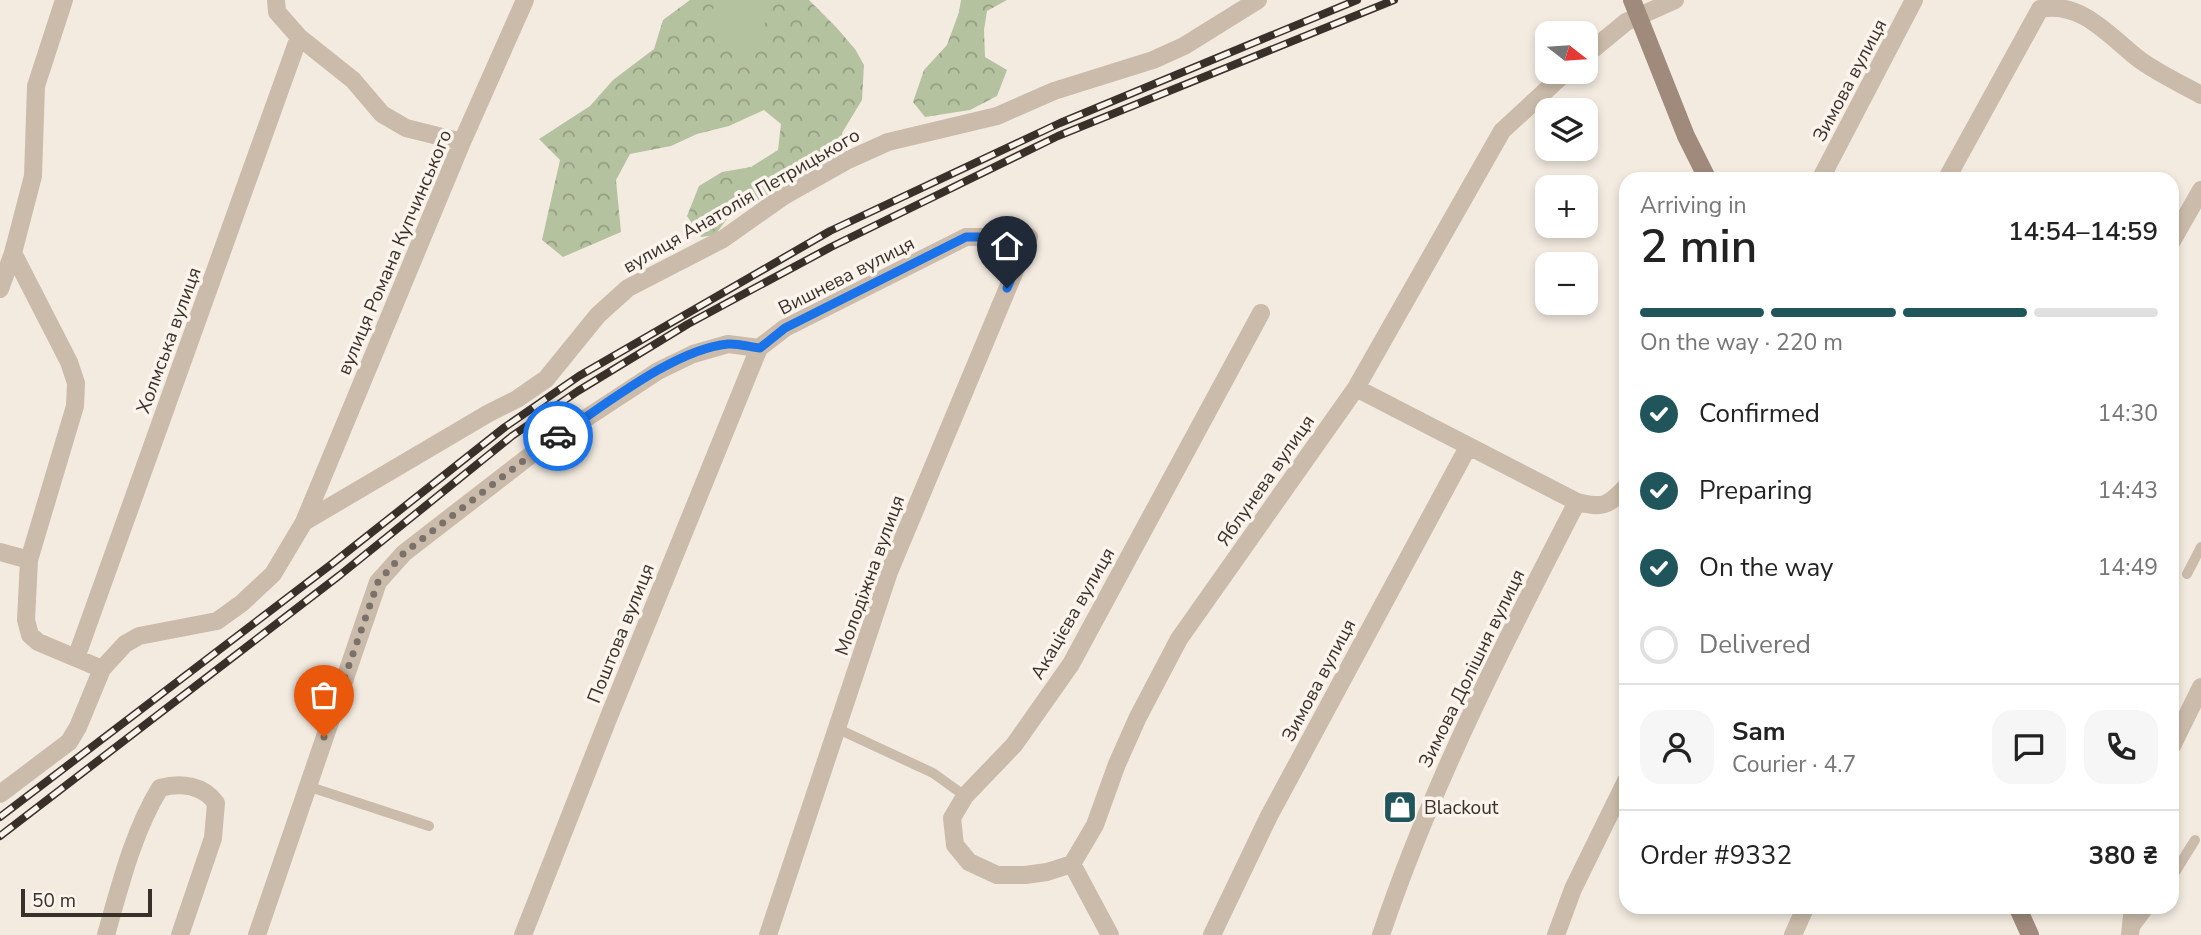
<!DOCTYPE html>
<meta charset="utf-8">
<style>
body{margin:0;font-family:"Nunito Sans",sans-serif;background:#f6f6f6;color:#222;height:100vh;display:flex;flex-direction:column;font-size:26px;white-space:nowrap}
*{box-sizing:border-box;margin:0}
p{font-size:23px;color:#767676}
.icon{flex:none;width:38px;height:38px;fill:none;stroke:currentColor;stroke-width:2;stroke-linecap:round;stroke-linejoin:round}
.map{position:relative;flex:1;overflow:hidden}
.side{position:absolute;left:1619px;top:172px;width:560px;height:742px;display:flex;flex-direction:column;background:#fff;border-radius:21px;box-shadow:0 4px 10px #0003}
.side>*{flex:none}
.needle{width:46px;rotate:107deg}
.tools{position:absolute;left:1535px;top:21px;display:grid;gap:14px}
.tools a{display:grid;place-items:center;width:63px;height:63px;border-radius:14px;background:#fff;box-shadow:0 4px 10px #0003;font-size:35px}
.scale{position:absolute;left:21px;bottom:18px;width:131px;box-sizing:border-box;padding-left:7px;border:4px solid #39302a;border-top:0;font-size:19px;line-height:24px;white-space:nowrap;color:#39302a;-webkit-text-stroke:5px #faf4ed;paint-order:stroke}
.pin{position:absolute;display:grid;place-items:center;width:60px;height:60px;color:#fff;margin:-72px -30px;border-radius:50% 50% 50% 0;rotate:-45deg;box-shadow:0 0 7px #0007}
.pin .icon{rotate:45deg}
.courier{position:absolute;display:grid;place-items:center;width:70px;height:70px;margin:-35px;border:5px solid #1a73e8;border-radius:50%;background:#fff;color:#222;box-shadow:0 2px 9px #0007}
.head em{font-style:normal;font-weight:600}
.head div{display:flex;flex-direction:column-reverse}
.head{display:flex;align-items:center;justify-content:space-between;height:119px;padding:0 21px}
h1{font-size:46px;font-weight:600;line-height:52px}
.bar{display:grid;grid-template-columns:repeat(4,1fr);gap:10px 7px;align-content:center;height:84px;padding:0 21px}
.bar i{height:9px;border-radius:5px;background:#e0e0e0}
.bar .active{background:#20555b}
.bar p{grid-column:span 4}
.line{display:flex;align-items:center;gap:18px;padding:0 21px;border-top:2px solid #e0e0e0}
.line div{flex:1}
.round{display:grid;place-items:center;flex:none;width:74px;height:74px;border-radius:21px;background:#f6f6f6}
ol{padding:0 21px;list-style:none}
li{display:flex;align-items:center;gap:21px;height:77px}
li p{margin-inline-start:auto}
li .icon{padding:7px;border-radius:50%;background:#20555b;color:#fff;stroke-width:4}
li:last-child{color:#767676}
li i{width:38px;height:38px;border:4px solid #e0e0e0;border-radius:50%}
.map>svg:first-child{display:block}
</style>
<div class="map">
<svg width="2201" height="935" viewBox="0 0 2201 935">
<defs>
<pattern id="forest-crowns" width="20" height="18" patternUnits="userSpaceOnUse" patternTransform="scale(1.75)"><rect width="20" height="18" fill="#b5c29f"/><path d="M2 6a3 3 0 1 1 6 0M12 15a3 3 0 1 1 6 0" fill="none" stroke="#949e82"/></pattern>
</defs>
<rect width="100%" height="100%" fill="#f3ebe0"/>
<path fill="url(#forest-crowns)" d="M 690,0 L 809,0 L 836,27 L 855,49 L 864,65 L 862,100 L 842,133 L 845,153 L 816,173 L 786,185 L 730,215 L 715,235 L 701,237 L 687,216 L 699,186 L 722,172 L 751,167 L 778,150 L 781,124 L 764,110 L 729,126 L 697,134 L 671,146 L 630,154 L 616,180 L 621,232 L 563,257 L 542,240 L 560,160 L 539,139 L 590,106 L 613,80 L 654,49 L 663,20 Z
M 961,0 L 1007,0 L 987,11 L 984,30 L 985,57 L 1007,70 L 997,96 L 970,110 L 925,117 L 913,102 L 924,70 L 947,45 L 959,12 Z"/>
<path fill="#b5c29f" d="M 716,0 L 777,0 L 750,53 L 719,47 L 712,12 Z"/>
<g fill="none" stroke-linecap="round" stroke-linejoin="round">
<path stroke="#cbbbab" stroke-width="10" d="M 2187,574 L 2201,547
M 836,728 L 933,773 L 965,796
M 307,786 L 429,826
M 2172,877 L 2195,840
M 2133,930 L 2151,906"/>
<path stroke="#cbbbab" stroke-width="18" d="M 64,0 L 36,86 L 33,176 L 13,253 L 69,362 L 76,383 L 75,406 L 29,560 L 26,620 L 30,635 L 38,642 L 102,669
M 299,37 L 353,80 L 382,114 L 406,128 L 462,142
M 1586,55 L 1626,22 L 1675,0
M 1821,178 L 1914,0
M 1947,178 L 2040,9 C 2082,0 2111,38 2140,60 C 2158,73 2181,84 2201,95
M 2172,241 L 2201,190
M 0,289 L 13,253
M 1356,388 L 1577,502 C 1603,508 1607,507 1626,487
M 304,522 L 462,142 L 525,0
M 0,552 L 29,560
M 76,658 L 299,37 L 277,12 L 276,0
M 2172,746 L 2201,687
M 0,794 L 69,742 L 78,727 L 102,669 L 125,644 L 139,636 L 217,621 L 242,603 L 273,574 L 304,522 L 489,413 L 517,399 L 546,379 L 598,315 L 628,288 L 723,239 L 784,196 L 848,160 L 888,142 L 997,116 L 1054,91 L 1153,60 L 1184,46 L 1258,0
M 1072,864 L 1047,872 L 1025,875 L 997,875 L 969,862 L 955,845 L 952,818 L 965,796 L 1014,745 L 1071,664 L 1261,313
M 106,935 C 120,886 133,832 160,788 C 181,782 203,785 216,803 L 213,838 L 180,935
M 257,935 L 378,582 L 404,553 L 536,451 L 658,371 L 693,354 L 728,344 L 759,348 L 785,328 L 966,237 L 1029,237 L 889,572 L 768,935
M 523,935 L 608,719 L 759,348
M 1110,935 L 1072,864 L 1095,825 L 1117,764 L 1138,717 L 1179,639 L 1356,388 L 1502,131 L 1566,72
M 1212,935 L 1269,816 L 1468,447
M 1381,935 C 1432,784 1504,643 1577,502
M 1556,935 L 1573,889 L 1626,781
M 1793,935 L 1806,906
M 2130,935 L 2133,906"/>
<path stroke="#9f8a7c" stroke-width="18" d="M 1632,0 L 1686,136 L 1707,178
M 2017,906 L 2030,935"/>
<g stroke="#39302a" stroke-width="8">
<path id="rail" d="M 0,817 L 333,563 L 505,427 L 579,376 L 830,231 L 1060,123 L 1357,0
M 0,836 L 340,575 L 512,436 L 578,391 L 688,324 L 831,247 L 1058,136 L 1394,0"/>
</g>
<use href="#rail" stroke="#faf4ed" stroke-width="5" stroke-dasharray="16" stroke-linecap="butt"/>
</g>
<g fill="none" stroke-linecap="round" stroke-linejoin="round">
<path stroke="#7a716a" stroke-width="7" stroke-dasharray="0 12.6" d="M 324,737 L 378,582 L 404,553 L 536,451 L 558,436"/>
<path stroke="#1a73e8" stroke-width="9" d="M 558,436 C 603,407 674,349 728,344 C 737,343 750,347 760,348 L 785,328 L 966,237 L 1029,237 L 1007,288"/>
</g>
<defs>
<g id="shop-square" transform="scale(1.75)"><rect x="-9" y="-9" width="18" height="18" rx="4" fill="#20555b" stroke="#faf4ed"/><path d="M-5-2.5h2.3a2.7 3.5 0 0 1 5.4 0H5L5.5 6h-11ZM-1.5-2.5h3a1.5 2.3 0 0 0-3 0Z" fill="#fff"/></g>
</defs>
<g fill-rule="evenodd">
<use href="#shop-square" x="1400" y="807"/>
</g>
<g text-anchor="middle" stroke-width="7" stroke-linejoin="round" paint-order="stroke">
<g font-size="19" fill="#39302a" stroke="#faf4ed">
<text transform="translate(1849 80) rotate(-62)" y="7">Зимова вулиця</text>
<text transform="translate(741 200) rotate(-30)" y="7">вулиця Анатолія Петрицького</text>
<text transform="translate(394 252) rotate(-67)" y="7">вулиця Романа Купчинського</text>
<text transform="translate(846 275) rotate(-27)" y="7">Вишнева вулиця</text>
<text transform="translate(168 340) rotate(-70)" y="7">Холмська вулиця</text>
<text transform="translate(1265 480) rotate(-55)" y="7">Яблунева вулиця</text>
<text transform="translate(869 575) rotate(-70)" y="7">Молодіжна вулиця</text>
<text transform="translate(1072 613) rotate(-60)" y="7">Акацієва вулиця</text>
<text transform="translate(620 633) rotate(-68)" y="7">Поштова вулиця</text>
<text transform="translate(1471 668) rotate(-64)" y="7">Зимова Долішня вулиця</text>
<text transform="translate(1318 680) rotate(-62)" y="7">Зимова вулиця</text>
</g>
<g font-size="19" fill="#39302a" stroke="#faf4ed" text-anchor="start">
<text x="1424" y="814">Blackout</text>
</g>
</g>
</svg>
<div class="tools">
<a><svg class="needle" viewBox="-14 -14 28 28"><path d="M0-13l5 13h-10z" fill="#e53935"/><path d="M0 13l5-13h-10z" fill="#767676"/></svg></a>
<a><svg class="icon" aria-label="layers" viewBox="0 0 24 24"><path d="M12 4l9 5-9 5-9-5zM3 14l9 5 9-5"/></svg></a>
<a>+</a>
<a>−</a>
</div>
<div class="scale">50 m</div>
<div class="pin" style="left:324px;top:737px;background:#ea580c"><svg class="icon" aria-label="bag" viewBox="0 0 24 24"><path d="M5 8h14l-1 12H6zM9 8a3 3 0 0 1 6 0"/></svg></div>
<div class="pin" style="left:1007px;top:288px;background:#1f2937"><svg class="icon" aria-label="home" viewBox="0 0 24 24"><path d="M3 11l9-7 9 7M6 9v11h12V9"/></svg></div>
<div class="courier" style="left:558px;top:436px"><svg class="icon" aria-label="car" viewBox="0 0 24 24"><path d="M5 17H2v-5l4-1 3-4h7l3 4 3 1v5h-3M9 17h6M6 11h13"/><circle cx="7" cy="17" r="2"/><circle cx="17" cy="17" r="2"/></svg></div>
<section class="side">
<div class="head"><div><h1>2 min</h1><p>Arriving in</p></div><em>14:54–14:59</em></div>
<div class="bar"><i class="active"></i><i class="active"></i><i class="active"></i><i></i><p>On the way · 220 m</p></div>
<ol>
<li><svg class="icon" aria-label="check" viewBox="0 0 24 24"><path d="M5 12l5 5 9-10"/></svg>Confirmed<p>14:30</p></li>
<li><svg class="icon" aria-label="check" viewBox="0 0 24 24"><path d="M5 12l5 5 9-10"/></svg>Preparing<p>14:43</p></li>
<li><svg class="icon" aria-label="check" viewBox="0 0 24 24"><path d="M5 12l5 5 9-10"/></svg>On the way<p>14:49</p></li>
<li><i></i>Delivered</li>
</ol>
<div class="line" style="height:126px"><a class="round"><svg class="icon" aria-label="person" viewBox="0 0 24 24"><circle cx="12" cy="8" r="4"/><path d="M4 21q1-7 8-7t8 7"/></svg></a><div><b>Sam</b><p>Courier · 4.7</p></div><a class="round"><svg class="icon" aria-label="chat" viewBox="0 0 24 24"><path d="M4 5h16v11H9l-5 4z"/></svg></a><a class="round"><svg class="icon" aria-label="phone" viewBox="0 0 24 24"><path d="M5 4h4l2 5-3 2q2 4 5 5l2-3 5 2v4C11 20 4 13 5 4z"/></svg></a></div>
<div class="line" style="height:91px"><div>Order #9332</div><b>380 ₴</b></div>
</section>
</div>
